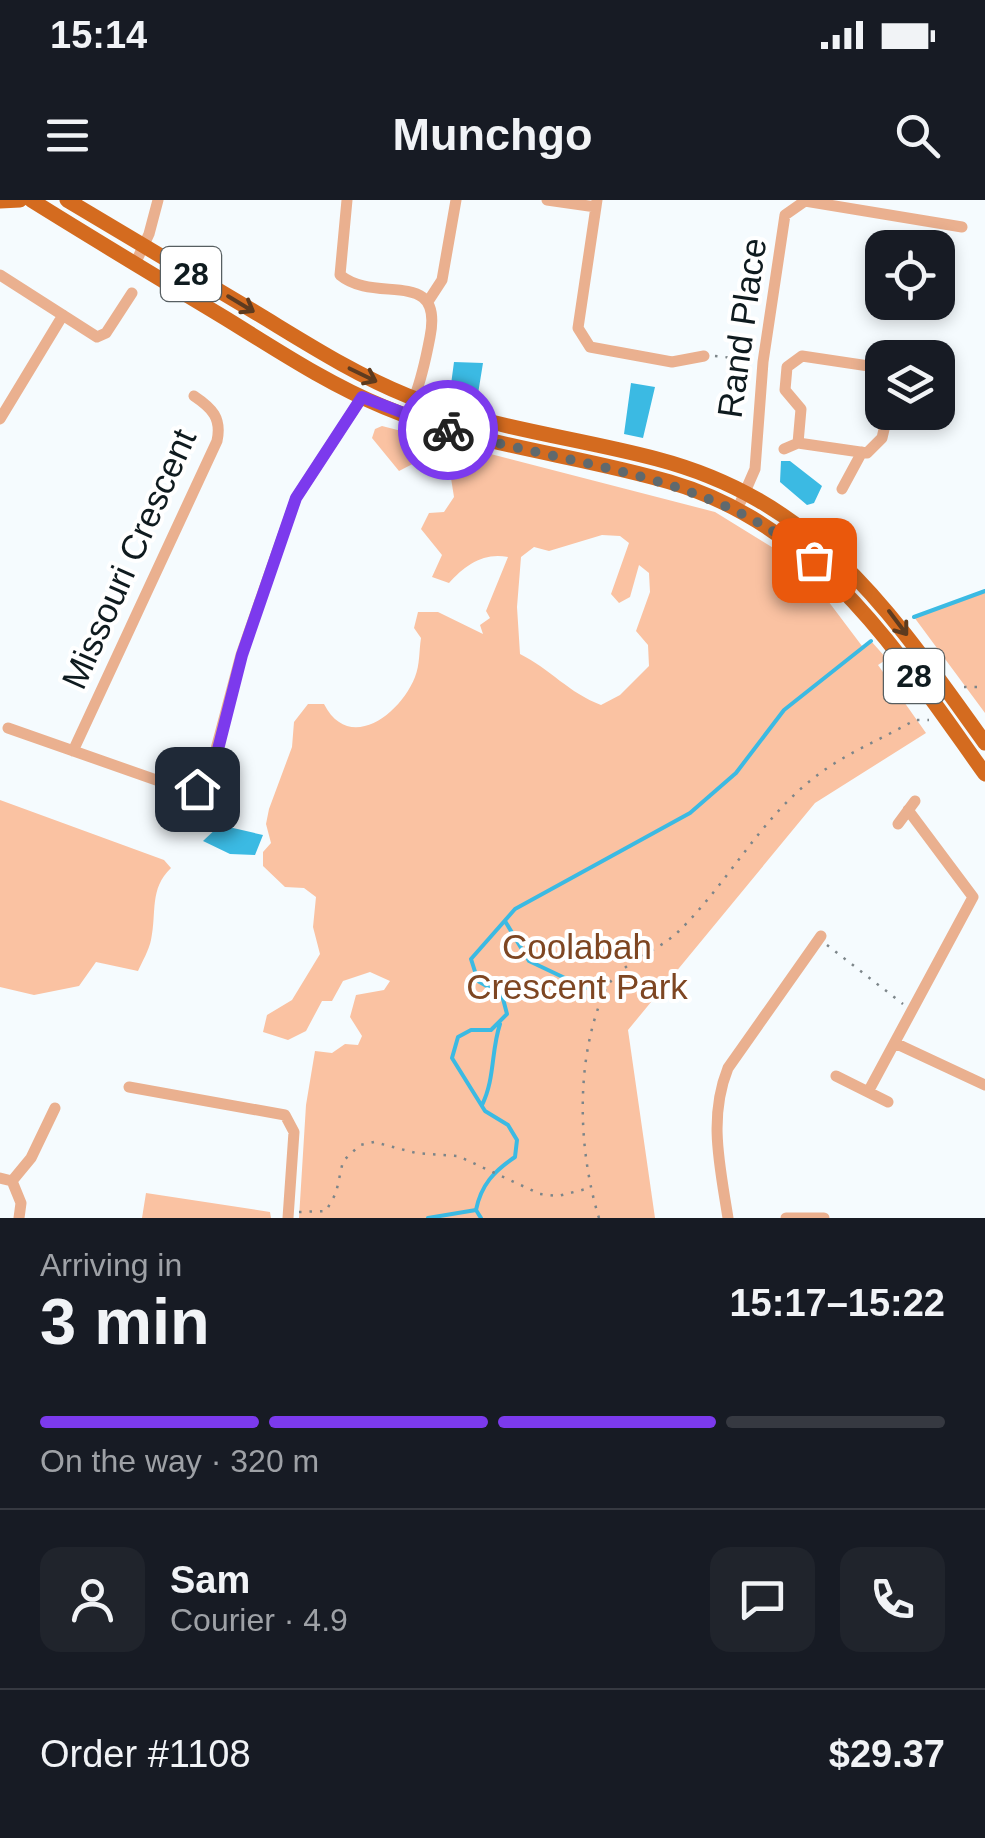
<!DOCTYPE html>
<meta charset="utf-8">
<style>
body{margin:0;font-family:Arial,sans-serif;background:#20242c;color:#f1f3f6;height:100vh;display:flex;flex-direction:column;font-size:38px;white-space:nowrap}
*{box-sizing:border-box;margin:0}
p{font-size:32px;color:#9ea1a6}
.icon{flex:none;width:55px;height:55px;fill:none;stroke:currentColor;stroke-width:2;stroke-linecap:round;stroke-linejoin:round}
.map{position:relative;height:1018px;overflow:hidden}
.panel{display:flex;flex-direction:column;background:#171b24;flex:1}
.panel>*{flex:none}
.tools{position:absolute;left:865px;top:30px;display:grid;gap:20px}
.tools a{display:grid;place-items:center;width:90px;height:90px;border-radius:20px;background:#171b24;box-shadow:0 5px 15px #0003;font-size:50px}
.pin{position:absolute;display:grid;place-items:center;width:85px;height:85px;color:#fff;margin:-42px;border-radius:20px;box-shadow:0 5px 15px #0006}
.courier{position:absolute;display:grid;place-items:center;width:100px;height:100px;margin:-50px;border:8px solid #7c3aed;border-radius:50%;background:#fff;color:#222;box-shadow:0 2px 12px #0007}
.overview em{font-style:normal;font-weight:800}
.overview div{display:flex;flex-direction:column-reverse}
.overview{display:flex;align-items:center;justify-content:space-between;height:170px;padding:0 40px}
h1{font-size:65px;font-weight:800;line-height:75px}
.bar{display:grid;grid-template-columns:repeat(4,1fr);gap:15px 10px;align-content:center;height:120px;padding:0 40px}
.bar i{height:12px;border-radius:8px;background:#363941}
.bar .selected{background:#7c3aed}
.bar p{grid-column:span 4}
.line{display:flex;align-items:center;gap:25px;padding:0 40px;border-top:2px solid #363941}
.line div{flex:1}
.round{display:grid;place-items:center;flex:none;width:105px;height:105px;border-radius:20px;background:#20242c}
.status{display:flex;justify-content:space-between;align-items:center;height:70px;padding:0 50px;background:#171b24;direction:ltr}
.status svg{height:28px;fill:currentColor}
header{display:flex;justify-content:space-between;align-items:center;height:130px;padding:0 40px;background:#171b24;font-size:45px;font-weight:800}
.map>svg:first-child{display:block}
</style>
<div class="status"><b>15:14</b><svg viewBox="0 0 49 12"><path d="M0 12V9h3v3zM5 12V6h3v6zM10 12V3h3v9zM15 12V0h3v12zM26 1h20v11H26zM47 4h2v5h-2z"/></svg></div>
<header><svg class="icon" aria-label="menu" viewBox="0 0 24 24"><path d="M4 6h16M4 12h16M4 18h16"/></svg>Munchgo<svg class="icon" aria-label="search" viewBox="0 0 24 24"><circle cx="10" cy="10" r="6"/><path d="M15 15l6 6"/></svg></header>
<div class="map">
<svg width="985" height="1018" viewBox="0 0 985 1018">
<rect width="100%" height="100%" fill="#f5fbfe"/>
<path fill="#fac2a2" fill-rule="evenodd" d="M 382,226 L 715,312 L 801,365 L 862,446 L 871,441 L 887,459 L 878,465 L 926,533 L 815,603 L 628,830 L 655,1018 L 299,1018 L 306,905 L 315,851 L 332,853 L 345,844 L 358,845 L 362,836 L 350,817 L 356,795 L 384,790 L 390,781 L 370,772 L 343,781 L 332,801 L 322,801 L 306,831 L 288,840 L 263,832 L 267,815 L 292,800 L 320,754 L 313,727 L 316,697 L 304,688 L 285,687 L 263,666 L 263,652 L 271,643 L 266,624 L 269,609 L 292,547 L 294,522 L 308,504 L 324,504 C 349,553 400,515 415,477 C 420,465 419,450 421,438 L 414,428 L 418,412 L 438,412 L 483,434 L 480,425 L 490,418 L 486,411 L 508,357 C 484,352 465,365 449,383 L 432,377 L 442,355 L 421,329 L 429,313 L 444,312 L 454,297 L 450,272 L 430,255 L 399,271 L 372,238 L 375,229 ZM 602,335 L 620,336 L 629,343 L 611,394 L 619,403 L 630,397 L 639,365 L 649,373 L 650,392 L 636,431 L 648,445 L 649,466 L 620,495 L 601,505 C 569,493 550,469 520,454 L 517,407 L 521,357 L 534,347 L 549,351 Z
M 985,391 L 985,513 L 914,417 Z
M 0,600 L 164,660 L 171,668 C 149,689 157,712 151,740 C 149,750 142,762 138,771 L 96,762 L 79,786 L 34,795 L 0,787 Z
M 146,993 L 270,1012 L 271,1018 L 142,1018 Z"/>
<path fill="#3bbae3" d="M 454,162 L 483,163 L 477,200 L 450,192 Z
M 631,183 L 655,187 L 643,238 L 624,234 Z
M 781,261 L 790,261 L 822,286 L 814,303 L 807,305 L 780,282 Z
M 220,625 L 263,635 L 255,655 L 230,654 L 203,641 Z"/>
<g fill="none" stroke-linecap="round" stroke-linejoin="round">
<path stroke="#3bbae3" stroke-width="4" d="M 914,417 L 985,391
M 505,721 L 529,761 L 586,788
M 482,905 C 495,879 491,851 500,824
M 428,1018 L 476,1010
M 481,1018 L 476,1010 C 481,985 494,971 515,957 L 517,940 L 508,925 L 485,911 L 452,858 L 458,837 L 471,830 L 491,830 L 507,814 L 502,795 L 478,781 L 471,759 L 515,709 L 690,613 L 736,573 L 784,510 L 871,441"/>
<path stroke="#7c8589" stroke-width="2.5" stroke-dasharray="2.5 8" stroke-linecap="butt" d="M 715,156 L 752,160
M 964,487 L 985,487
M 827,745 L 903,804
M 299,1012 L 326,1011 L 336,993 L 343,961 L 360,945 L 374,942 L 416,953 L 458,956 L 540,994 L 558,996 L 590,988
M 599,1018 C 578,950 575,860 604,793 C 616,763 657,753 679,731 C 728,683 760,619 815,577 C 844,554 882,539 915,520 L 929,520"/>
<path stroke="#eab08f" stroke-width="11" d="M 347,0 L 340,75 C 376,105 444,66 430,137 C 426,158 422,178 414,198
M 547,0 L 596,7
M 597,0 L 578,128 L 590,147 L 672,162 L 704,156
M 135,64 L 149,34 L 158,0
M 0,75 L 97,137 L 106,133 L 132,93
M 429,100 L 442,80 L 456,0
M 882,168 L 802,156 L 787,167 L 785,190 L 801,209 L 798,243 L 867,253 L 882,238 L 888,212
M 0,219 L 63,115
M 784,249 L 798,243
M 842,289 L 862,252
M 741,301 L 755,269 L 763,162 L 785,15 L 805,1 L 962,27
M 8,528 L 179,588 L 197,589 L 207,583 L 241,455 L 296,298 L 362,197
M 73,551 L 217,241 C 222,218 212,208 194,196
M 898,624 L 915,601
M 897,844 L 985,885
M 836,876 L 888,902
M 129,887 L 285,915 L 294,932 L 288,1018
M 868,892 L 973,697 L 908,610
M 0,978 L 12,981 L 21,1003 L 19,1018
M 12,981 L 31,958 L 55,908
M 728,1018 C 720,966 708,918 728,868 L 821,736
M 786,1018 L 824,1018"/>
<path stroke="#d46b1f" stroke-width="15" d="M 31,0 C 95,40 160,79 225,118 C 277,150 328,184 384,207 C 476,246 575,254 670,282 C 820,326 899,454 985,574
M 67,0 C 126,35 184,70 243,105 C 297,137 349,172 408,196 C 488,228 574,237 657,259 C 820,302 892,414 985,543
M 0,1 L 20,0"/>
</g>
<defs><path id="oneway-shaft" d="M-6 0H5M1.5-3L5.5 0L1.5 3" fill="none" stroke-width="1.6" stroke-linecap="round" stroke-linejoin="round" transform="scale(2.5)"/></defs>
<g stroke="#5e3b1f">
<use href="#oneway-shaft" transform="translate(241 104) rotate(31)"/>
<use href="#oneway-shaft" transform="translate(363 175) rotate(26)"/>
<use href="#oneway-shaft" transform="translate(898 423) rotate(53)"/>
</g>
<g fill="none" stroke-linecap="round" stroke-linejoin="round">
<path stroke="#60696d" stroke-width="10" stroke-dasharray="0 18" d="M 448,230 C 578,268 703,271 814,360"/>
<path stroke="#7c3aed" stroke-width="12" d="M 197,589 L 212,573 L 242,455 L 296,298 L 362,197 L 448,230"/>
</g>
<g text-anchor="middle" stroke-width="8" stroke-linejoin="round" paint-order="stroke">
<g fill="#fff" stroke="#575f62" stroke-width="2.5">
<rect x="161" y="47" width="60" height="54" rx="8"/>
<rect x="884" y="449" width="60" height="54" rx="8"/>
</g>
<g font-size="32" font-weight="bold" fill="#0f1b1f">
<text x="191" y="85">28</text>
<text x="914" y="487">28</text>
</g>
<g font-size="35" fill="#0f1b1f" stroke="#fff">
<text transform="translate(742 128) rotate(-82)" y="12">Rand Place</text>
<text transform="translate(129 359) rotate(-66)" y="12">Missouri Crescent</text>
</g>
<g font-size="35" fill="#7e4622" stroke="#fff">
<text x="577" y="759">Coolabah<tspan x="577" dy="40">Crescent Park</tspan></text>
</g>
</g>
</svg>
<div class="tools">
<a><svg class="icon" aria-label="locate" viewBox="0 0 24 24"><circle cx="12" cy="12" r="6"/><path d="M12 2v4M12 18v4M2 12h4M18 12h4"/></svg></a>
<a><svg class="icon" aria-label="layers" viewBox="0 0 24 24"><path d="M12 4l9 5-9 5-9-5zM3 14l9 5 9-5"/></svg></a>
</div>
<div class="pin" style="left:814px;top:360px;background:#ea580c"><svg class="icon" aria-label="bag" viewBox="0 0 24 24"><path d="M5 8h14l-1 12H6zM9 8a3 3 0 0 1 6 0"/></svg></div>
<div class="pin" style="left:197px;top:589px;background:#1f2937"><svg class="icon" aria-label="home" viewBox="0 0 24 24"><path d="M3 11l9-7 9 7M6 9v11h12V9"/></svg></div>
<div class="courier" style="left:448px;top:230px"><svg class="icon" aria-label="bike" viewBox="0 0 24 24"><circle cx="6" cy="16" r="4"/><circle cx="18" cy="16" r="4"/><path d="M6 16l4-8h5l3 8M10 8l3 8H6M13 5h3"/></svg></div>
</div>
<section class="panel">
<div class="overview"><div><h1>3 min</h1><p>Arriving in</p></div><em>15:17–15:22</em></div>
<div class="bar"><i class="selected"></i><i class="selected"></i><i class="selected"></i><i></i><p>On the way · 320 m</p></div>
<div class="line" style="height:180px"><a class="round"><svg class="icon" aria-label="person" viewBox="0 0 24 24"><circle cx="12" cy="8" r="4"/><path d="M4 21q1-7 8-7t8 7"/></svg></a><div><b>Sam</b><p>Courier · 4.9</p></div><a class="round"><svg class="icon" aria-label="chat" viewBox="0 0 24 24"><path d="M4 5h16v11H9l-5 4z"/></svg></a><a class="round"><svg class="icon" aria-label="phone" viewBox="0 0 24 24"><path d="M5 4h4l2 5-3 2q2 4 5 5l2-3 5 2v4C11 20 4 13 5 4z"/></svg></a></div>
<div class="line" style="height:130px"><div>Order #1108</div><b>$29.37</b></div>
</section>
